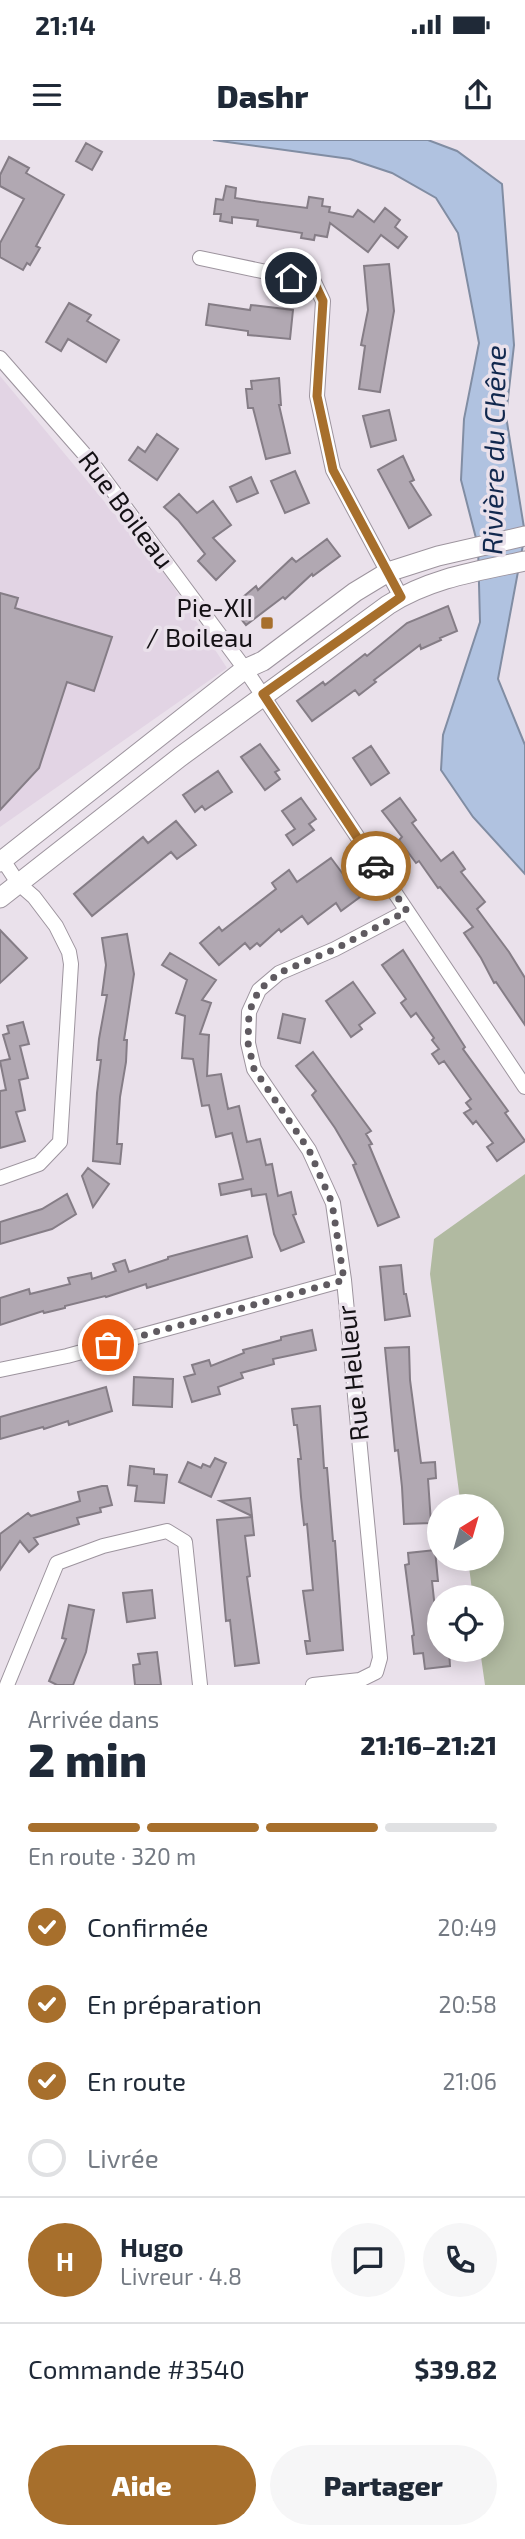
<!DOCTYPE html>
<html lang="fr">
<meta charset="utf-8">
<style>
body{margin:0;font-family:"Exo 2",sans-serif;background:#f6f6f7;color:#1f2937;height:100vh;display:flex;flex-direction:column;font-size:26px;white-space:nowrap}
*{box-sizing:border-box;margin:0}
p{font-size:23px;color:#747a83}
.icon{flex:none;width:38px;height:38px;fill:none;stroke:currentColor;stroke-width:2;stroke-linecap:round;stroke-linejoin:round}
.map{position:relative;height:1545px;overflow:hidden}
.details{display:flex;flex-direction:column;background:#fff;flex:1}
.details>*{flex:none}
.needle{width:46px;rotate:37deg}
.buttons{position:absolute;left:427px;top:1354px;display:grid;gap:14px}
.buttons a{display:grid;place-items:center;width:77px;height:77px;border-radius:50%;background:#fff;box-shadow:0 4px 18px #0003;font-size:35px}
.pin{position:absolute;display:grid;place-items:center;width:60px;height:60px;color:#fff;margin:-30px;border:4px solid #fff;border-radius:50%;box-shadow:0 2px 7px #0007}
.courier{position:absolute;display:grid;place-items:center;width:70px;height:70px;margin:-35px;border:5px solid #a76f2c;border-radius:50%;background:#fff;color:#222;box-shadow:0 2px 9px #0007}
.overview em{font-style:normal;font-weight:800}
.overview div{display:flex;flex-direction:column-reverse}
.overview{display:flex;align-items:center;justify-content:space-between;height:119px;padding:0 28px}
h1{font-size:46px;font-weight:800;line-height:52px}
.bar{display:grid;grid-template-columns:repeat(4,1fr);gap:10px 7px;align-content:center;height:84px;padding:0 28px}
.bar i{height:9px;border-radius:5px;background:#e0e1e3}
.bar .current{background:#a76f2c}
.bar p{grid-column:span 4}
.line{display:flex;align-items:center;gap:18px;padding:0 28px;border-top:2px solid #e0e1e3}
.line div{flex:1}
.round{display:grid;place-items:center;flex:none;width:74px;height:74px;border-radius:37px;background:#f6f6f7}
ol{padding:0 28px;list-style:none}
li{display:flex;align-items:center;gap:21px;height:77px}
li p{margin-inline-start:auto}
li .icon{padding:7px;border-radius:50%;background:#a76f2c;color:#fff;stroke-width:4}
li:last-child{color:#747a83}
li i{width:38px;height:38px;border:4px solid #e0e1e3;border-radius:50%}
.cta{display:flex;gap:14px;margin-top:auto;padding:14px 28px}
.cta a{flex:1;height:80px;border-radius:42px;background:#a76f2c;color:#fff;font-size:28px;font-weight:800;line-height:80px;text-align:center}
.cta a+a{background:#f6f6f7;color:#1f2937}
.status{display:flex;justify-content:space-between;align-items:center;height:49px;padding:0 35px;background:#fff;direction:ltr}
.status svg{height:19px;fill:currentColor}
header{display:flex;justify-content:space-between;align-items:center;height:91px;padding:0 28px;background:#fff;font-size:32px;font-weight:800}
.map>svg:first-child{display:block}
</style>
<div class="status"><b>21:14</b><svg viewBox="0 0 49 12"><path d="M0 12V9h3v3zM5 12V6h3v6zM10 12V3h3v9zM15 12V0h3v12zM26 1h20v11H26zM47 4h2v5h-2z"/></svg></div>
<header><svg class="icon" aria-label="menu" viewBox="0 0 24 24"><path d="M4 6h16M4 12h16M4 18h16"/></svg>Dashr<svg class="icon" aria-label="share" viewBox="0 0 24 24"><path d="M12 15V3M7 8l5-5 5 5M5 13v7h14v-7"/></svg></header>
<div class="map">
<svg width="525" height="1545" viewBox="0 0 525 1545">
<rect width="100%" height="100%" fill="#eae1eb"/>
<path fill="#e2d4e4" d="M 0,236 L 167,437 L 227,528 L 0,687 Z"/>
<path fill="#b1baa1" d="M 525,1034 L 525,1545 L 485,1545 L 480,1510 L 492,1510 L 492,1458 L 473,1458 L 468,1419 L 492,1419 L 492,1367 L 461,1367 L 430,1134 L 434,1099 Z"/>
<path fill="#b0c2e0" stroke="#818da3" stroke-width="2" d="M 213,0 L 428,0 L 457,11 L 502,44 L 514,205 L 506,276 L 525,394 L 498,539 L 525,605 L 525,734 L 473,677 L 441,630 L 443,595 L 480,482 L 478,406 L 461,340 L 464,279 L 479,203 L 458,93 L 436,58 L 392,33 L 350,19 Z"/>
<path fill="#b1a8b2" stroke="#857d86" stroke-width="2" d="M 86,3 L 102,12 L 92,30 L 76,21 Z
M 9,17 L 29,28 L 26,33 L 64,55 L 36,106 L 40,108 L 30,125 L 27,123 L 23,130 L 0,117 L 0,103 L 24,59 L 0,46 L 0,35 Z
M 226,46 L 236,48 L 235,58 L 261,62 L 307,68 L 309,57 L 323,59 L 322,66 L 330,67 L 329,72 L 353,77 L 358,70 L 374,82 L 385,68 L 400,80 L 395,87 L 407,97 L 398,108 L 381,95 L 368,112 L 330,83 L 327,97 L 315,95 L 314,100 L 301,98 L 302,93 L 257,86 L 258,80 L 232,77 L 232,83 L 220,81 L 221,74 L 214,74 L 216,59 L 223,60 Z
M 389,124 L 394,171 L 380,252 L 359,249 L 365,206 L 361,205 L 368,170 L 364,126 Z
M 69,163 L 91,175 L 87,181 L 119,200 L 106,222 L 68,199 L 61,211 L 46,202 Z
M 209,164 L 250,170 L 251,165 L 293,170 L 290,199 L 248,195 L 248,191 L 206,185 Z
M 279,238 L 281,265 L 279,265 L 290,313 L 266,319 L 253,268 L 248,268 L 246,249 L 252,249 L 251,241 Z
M 389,270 L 396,300 L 371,307 L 363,276 Z
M 157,294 L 178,309 L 157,340 L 129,320 L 138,307 L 145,312 Z
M 403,316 L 414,340 L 410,342 L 431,375 L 409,388 L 378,330 Z
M 295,331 L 309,363 L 285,373 L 271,341 Z
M 251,337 L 258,353 L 237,362 L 230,347 Z
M 179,354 L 197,373 L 213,361 L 231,385 L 213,398 L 235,421 L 216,440 L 198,421 L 205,414 L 178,380 L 164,367 Z
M 327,399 L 340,416 L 313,436 L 312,434 L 285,459 L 283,457 L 246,485 L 232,468 L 244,459 L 243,457 L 256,446 L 258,450 L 292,418 L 296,422 Z
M 0,453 L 18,458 L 15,468 L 112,497 L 94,551 L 67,542 L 39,628 L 0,670 Z
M 448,466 L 457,491 L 440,498 L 441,500 L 421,509 L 420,505 L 374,540 L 376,542 L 359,555 L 355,550 L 312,581 L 297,561 L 323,542 L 325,545 L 365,514 L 367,516 L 407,483 Z
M 260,604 L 279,630 L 275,632 L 280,639 L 265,650 L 241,617 Z
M 371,606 L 389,633 L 371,645 L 353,618 Z
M 218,631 L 232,652 L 205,670 L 202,666 L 195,672 L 183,655 Z
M 301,658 L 316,679 L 309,684 L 314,690 L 293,705 L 286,695 L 295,689 L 282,671 Z
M 400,658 L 416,680 L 412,683 L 441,721 L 453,712 L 465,729 L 461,732 L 485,762 L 477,769 L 509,812 L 525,838 L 525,885 L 496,842 L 494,843 L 481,818 L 464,793 L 473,787 L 440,747 L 438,748 L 419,721 L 416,723 L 399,700 L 402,697 L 382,671 Z
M 176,681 L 196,705 L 177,719 L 171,712 L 92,776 L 74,754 L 143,697 L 148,703 Z
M 331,718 L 360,757 L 341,771 L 336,763 L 308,784 L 302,776 L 281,792 L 279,789 L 260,806 L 257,803 L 250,809 L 245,803 L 219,825 L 200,803 L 219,787 L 222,791 L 276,749 L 272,743 L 289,730 L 297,742 Z
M 0,790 L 27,818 L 0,843 Z
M 127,794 L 134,834 L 124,900 L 127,900 L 126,922 L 120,957 L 117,1004 L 122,1004 L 120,1024 L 93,1021 L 97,953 L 101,920 L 97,920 L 99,899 L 107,855 L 102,855 L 106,825 L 102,798 Z
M 403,810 L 465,907 L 463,909 L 508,971 L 505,973 L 525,1001 L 497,1021 L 487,1007 L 493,1003 L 476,981 L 473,984 L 464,973 L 471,969 L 466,963 L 471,959 L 444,921 L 439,924 L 432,914 L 439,909 L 432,900 L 434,898 L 416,873 L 411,877 L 401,863 L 406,859 L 382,825 Z
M 170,813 L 216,840 L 202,860 L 211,863 L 200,894 L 209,895 L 207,936 L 221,934 L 228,969 L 239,966 L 247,1002 L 260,999 L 266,1025 L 272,1024 L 278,1056 L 291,1052 L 296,1074 L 293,1075 L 304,1102 L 281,1111 L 274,1094 L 266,1054 L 252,1056 L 251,1049 L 221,1055 L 219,1044 L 243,1039 L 232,993 L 216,997 L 209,965 L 202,966 L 193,919 L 182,918 L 185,876 L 176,873 L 187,840 L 162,825 Z
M 353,842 L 375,873 L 359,885 L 362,889 L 351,897 L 326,861 Z
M 283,874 L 305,879 L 300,903 L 278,898 Z
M 23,882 L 29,904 L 20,906 L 28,938 L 19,940 L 25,970 L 16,972 L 25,1001 L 0,1008 L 0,951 L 6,950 L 0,921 L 10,919 L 3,895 L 9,893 L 7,886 Z
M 313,912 L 371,991 L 366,994 L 372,1004 L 369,1005 L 399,1077 L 378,1086 L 353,1025 L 356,1024 L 335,988 L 312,955 L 316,951 L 296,926 Z
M 88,1028 L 109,1044 L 93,1067 L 82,1036 Z
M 67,1054 L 76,1074 L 52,1089 L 0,1104 L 0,1082 L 42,1069 Z
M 247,1096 L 252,1117 L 147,1148 L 146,1144 L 106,1157 L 105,1156 L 65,1166 L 65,1168 L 44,1173 L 43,1171 L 0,1185 L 0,1158 L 29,1149 L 30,1154 L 70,1144 L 68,1138 L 91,1133 L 92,1139 L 116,1131 L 113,1124 L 125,1120 L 129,1132 L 168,1119 L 168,1117 Z
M 401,1125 L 404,1154 L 406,1154 L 410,1176 L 385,1180 L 380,1127 Z
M 312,1190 L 316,1210 L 273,1219 L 274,1224 L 241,1233 L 243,1238 L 218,1247 L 220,1254 L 192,1262 L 184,1237 L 195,1234 L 192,1225 L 209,1220 L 211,1226 L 244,1213 L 243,1210 L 281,1200 L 281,1197 Z
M 409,1207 L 410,1240 L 421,1323 L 435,1322 L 436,1338 L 428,1339 L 431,1383 L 404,1384 L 402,1347 L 398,1310 L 395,1311 L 385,1208 Z
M 134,1237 L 173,1239 L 172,1267 L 133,1265 Z
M 106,1247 L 112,1271 L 69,1285 L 68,1281 L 44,1289 L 43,1287 L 0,1299 L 0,1277 Z
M 320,1266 L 324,1328 L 327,1328 L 333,1401 L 335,1401 L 343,1510 L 307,1514 L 305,1501 L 310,1501 L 303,1451 L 313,1450 L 307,1384 L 304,1385 L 301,1357 L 298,1319 L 301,1319 L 297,1285 L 294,1285 L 292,1269 Z
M 215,1318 L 226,1323 L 211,1357 L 179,1342 L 188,1322 L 201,1328 L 203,1324 L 210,1327 Z
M 130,1326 L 154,1329 L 154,1334 L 167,1335 L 164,1363 L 135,1361 L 137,1346 L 128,1345 Z
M 102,1346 L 107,1346 L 112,1365 L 100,1368 L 101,1372 L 77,1378 L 79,1384 L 34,1398 L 38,1404 L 29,1412 L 20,1401 L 0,1430 L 0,1394 L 28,1373 L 31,1376 L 80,1361 L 78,1352 Z
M 250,1358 L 252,1376 L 220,1361 Z
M 252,1377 L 254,1395 L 245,1396 L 250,1436 L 247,1437 L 259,1523 L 235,1526 L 230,1480 L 226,1481 L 217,1380 Z
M 435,1410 L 438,1441 L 432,1441 L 435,1469 L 439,1469 L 439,1510 L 449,1510 L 450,1526 L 425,1529 L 423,1513 L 414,1514 L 412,1496 L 414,1495 L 405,1425 L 409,1424 L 408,1413 Z
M 152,1450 L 155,1478 L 127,1482 L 123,1453 Z
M 69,1465 L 94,1470 L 86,1512 L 73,1545 L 57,1545 L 49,1541 L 66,1499 L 62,1498 Z
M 157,1512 L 161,1545 L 135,1545 L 133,1525 L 140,1524 L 138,1514 Z"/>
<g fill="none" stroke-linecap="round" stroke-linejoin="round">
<g stroke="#9d949e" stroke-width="16">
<path id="street" d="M 200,118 L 314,142 L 323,161 L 317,256 L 333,330 L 401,457
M 0,218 L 93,324 L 245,529 L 525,947
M 0,1038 L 39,1024 L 60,1002 L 71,824 L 69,812 L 56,786 L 34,757 L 18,743 L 3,720
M 0,1230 L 67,1216 L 344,1140
M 7,1545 L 57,1423 L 103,1406 L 167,1391 L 185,1402 L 200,1545
M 313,1545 L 360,1540 L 376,1532 L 380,1518 L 344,1140 L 333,1063 L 309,1010 L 254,929 L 248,903 L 249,872 L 259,850 L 279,833 L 335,809 L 407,771"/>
</g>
<g stroke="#9d949e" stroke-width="21">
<path id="secondary" d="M 0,722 L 245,529 L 263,521 L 355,452 L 388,432 L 438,416 L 525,396
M 0,758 L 180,617 L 388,465 C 430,438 478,431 525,421"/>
</g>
<use href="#street" stroke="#fff" stroke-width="14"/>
<use href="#secondary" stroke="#fff" stroke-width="19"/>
</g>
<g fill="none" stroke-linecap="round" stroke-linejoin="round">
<path stroke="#5f5a60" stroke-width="7" stroke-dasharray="0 12.6" d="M 108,1205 L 344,1140 L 332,1063 L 309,1010 L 254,929 L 248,903 L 249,872 L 259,850 L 279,833 L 335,809 L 407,771 L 376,726"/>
<path stroke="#a76f2c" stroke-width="9" d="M 291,138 L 314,142 L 323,161 L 317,256 L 333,330 L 401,457 L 263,554 L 376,726"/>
</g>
<rect fill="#a76f2c" stroke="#eae1eb" stroke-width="2.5" x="260" y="476" width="14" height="14" rx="3.5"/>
<g text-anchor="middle" stroke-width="7" stroke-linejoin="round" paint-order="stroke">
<g font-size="26" fill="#141115" stroke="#eae1eb">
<text transform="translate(126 370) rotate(53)" y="9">Rue Boileau</text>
<text transform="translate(353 1233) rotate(-96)" y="9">Rue Helleur</text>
</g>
<g font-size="26" fill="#141115" stroke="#eae1eb" text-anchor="end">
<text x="253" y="477">Pie-XII<tspan x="253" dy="30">/ Boileau</tspan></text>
</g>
<g font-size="28" font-style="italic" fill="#11284e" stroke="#eae1eb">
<text transform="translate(494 310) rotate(-89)" y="10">Rivière du Chêne</text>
</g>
</g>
</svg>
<div class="buttons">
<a><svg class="needle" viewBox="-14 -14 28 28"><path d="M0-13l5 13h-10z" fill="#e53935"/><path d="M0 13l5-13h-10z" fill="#747a83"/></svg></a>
<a><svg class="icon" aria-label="locate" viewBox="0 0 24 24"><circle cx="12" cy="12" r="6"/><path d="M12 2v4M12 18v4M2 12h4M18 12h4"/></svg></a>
</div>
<div class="pin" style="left:108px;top:1205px;background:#ea580c"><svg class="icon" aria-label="bag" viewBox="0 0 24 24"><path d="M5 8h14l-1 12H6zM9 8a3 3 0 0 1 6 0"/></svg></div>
<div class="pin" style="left:291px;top:138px;background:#1f2937"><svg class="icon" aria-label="home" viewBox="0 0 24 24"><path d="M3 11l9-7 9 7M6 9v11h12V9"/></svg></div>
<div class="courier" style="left:376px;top:726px"><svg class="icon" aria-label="car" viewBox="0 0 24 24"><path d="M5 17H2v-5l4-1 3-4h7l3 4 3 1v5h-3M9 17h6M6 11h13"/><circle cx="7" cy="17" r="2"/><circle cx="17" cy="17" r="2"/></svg></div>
</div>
<section class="details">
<div class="overview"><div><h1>2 min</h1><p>Arrivée dans</p></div><em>21:16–21:21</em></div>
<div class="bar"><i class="current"></i><i class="current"></i><i class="current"></i><i></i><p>En route · 320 m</p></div>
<ol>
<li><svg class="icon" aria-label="check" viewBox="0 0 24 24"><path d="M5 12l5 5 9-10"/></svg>Confirmée<p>20:49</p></li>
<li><svg class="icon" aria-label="check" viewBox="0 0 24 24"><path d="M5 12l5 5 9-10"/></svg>En préparation<p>20:58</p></li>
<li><svg class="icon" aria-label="check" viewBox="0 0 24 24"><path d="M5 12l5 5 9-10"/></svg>En route<p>21:06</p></li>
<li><i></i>Livrée</li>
</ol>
<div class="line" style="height:126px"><b class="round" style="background:#a76f2c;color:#fff">H</b><div><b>Hugo</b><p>Livreur · 4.8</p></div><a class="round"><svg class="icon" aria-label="chat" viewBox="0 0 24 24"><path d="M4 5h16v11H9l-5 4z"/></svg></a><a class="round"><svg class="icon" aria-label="phone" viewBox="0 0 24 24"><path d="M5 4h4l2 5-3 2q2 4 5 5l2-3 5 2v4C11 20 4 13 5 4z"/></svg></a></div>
<div class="line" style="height:91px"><div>Commande #3540</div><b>$39.82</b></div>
<div class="cta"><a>Aide</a><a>Partager</a></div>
</section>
